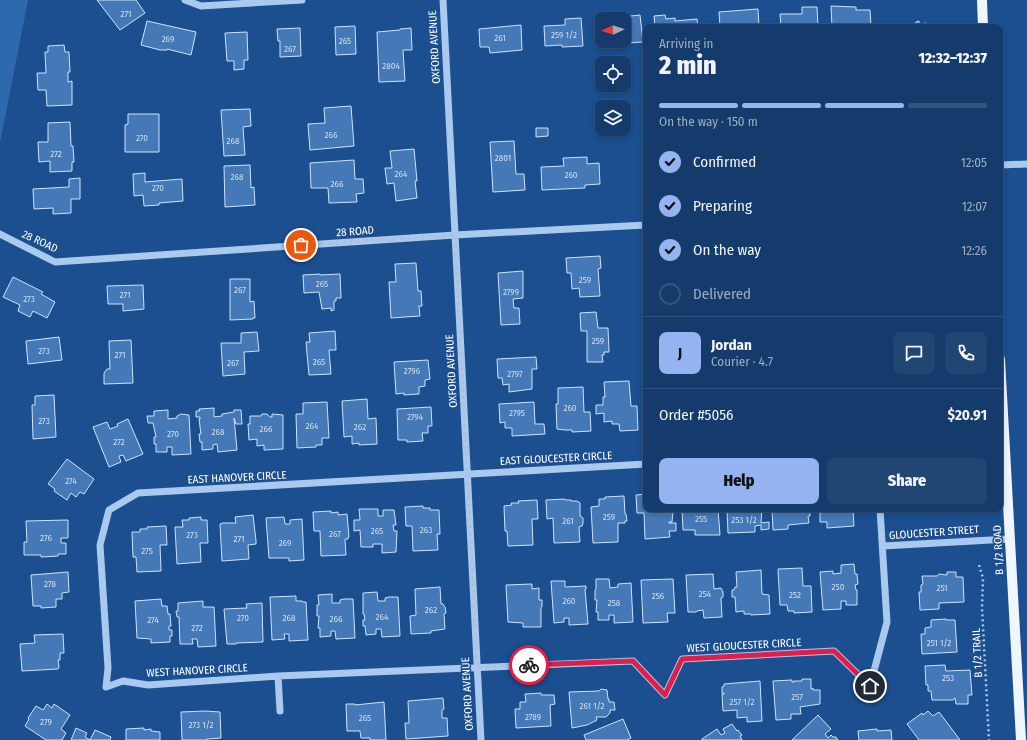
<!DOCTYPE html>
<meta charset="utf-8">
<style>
body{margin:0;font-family:"Fira Sans Condensed",sans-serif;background:#214673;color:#f1f3f6;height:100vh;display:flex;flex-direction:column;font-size:15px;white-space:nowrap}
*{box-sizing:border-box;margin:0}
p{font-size:13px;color:#9dadc1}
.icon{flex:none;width:22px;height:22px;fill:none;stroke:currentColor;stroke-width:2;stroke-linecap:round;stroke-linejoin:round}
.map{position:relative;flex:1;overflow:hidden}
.panel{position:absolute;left:643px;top:24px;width:360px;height:488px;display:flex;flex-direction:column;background:#143b6b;border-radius:8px;box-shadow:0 2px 6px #0003,0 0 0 1px #33557e}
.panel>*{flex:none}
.needle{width:26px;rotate:267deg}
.controls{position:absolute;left:595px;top:12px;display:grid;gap:8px}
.controls a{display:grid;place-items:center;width:36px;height:36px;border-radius:8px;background:#143b6b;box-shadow:0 2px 6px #0003,0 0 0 1px #33557e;font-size:20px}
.pin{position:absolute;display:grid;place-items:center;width:34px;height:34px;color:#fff;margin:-17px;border:2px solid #fff;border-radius:50%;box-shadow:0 1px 4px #0007}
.courier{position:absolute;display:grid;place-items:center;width:40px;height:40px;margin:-20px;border:3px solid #e11d48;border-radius:50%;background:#fff;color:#222;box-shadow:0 1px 5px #0007}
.headline em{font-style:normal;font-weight:800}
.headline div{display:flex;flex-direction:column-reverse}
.headline{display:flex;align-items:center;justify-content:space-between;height:68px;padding:0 16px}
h1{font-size:26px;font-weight:800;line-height:30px}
.bar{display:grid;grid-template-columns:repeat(4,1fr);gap:6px 4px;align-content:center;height:48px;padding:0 16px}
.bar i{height:5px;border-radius:3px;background:#33557e}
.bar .selected{background:#95b2f1}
.bar p{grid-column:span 4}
.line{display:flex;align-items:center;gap:10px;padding:0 16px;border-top:1px solid #33557e}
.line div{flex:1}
.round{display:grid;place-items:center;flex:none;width:42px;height:42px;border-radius:8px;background:#214673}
ol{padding:0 16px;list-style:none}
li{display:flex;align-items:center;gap:12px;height:44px}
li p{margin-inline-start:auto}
li .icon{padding:4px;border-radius:50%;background:#95b2f1;color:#111;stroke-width:4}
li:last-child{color:#9dadc1}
li i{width:22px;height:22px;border:2px solid #33557e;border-radius:50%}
.button{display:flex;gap:8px;margin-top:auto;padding:8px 16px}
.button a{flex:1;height:46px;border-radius:8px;background:#95b2f1;color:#111;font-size:16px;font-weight:800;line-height:46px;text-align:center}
.button a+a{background:#214673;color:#f1f3f6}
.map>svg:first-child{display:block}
</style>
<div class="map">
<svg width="1027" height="740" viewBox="0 0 1027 740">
<rect width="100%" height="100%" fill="#1b4f8f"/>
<path fill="#2e69ad" d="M 0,0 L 28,0 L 0,143 Z"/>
<path fill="#4478b7" stroke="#cfe3fa" d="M 97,0 L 136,0 L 145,13 L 120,30 Z
M 831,6 L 856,7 L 856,10 L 870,10 L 871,27 L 832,27 Z
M 802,7 L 817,7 L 818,27 L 781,27 L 780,14 L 802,14 Z
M 758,9 L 759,27 L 720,27 L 719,12 Z
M 640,15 L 643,42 L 628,43 L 628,41 L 618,42 L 624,41 L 624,19 L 604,19 Z
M 665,15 L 666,19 L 675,18 L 675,21 L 697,19 L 698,27 L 655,27 L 654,16 Z
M 581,18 L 583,46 L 562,47 L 562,45 L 545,46 L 544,26 L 565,25 L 565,19 Z
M 147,21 L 196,32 L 191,55 L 167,49 L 167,50 L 160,50 L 141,45 Z
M 919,21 L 919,24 L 926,23 L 926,27 L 891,27 L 891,24 L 915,24 L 916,22 Z
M 521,25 L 522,50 L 490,53 L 489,47 L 480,47 L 479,29 Z
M 355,26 L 356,54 L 336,55 L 335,27 Z
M 300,28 L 301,56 L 280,57 L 280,41 L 278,41 L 277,29 Z
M 411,28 L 412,50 L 403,50 L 405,81 L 379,82 L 377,32 L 400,30 L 400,29 Z
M 247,32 L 248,60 L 244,60 L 244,69 L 234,70 L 234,61 L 227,61 L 225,33 Z
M 64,45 L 65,52 L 69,52 L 70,72 L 68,72 L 68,82 L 72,81 L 72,105 L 47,106 L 46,90 L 38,90 L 37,73 L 46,73 L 45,52 L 48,52 L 48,46 Z
M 351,106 L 354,146 L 310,150 L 308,124 L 325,123 L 324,108 Z
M 250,109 L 251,126 L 243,127 L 245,155 L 224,156 L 221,110 Z
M 128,114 L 159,114 L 159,152 L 125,152 L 125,125 L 128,124 Z
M 70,122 L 71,146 L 73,146 L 74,162 L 72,162 L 72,171 L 50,172 L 50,161 L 39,162 L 38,142 L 48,142 L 48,123 Z
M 536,128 L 548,128 L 548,136 L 536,137 Z
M 514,141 L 516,174 L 524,174 L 525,190 L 493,192 L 490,142 Z
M 414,149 L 417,181 L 415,181 L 417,198 L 396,201 L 394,183 L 387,184 L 385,168 L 392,168 L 390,151 Z
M 587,157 L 587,164 L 599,163 L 600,184 L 585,185 L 585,188 L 542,190 L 541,167 L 564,166 L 563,158 Z
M 354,160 L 355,179 L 363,179 L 364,193 L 356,194 L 357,202 L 329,203 L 328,188 L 311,188 L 310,163 Z
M 250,165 L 251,188 L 254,187 L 255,205 L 225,207 L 224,166 Z
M 145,173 L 145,182 L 182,179 L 183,201 L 159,203 L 159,205 L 144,206 L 143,195 L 134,196 L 133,174 Z
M 80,178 L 80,199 L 71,199 L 71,213 L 53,214 L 53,208 L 34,209 L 33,189 L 69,187 L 69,179 Z
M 600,256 L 601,268 L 598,269 L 600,296 L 580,297 L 579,288 L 572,289 L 571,273 L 567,273 L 566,258 Z
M 416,263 L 418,291 L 421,291 L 422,306 L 419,306 L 420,316 L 391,318 L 389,282 L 396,282 L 395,264 Z
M 523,271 L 523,298 L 513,299 L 514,308 L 519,308 L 520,324 L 501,325 L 498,273 Z
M 320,274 L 320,275 L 340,274 L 341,298 L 336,298 L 336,301 L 334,301 L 334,310 L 331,311 L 331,308 L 322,309 L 319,292 L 304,293 L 303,275 Z
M 13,277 L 43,292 L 41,294 L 55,302 L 47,318 L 33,311 L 30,317 L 18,311 L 20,305 L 3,297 Z
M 230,279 L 250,279 L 250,302 L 254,301 L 255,318 L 253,318 L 253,319 L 230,320 Z
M 143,285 L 144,309 L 123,311 L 123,304 L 108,304 L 107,286 Z
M 596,312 L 598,328 L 608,328 L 609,352 L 604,352 L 604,355 L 602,355 L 603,362 L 587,362 L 587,331 L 581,331 L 580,313 Z
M 335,331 L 336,350 L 329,350 L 331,374 L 309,375 L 306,342 L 310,342 L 309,333 Z
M 257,332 L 259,351 L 244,352 L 245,374 L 223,376 L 221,343 L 241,343 L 241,333 Z
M 59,337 L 62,360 L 28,364 L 26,341 Z
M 131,340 L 133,383 L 104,384 L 104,373 L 107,369 L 110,369 L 109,341 Z
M 536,357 L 537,369 L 532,369 L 532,389 L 509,392 L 509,384 L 503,385 L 502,378 L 498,378 L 497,359 Z
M 428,360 L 430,379 L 425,380 L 425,386 L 419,387 L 419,394 L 404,395 L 404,393 L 396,394 L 394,362 Z
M 629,381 L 631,406 L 637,406 L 638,430 L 620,431 L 619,424 L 612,424 L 612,421 L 604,422 L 604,413 L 596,414 L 596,405 L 603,405 L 603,397 L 605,397 L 604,382 Z
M 583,387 L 584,412 L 590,412 L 591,431 L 572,432 L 572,430 L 565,430 L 557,429 L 556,404 L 558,404 L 558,388 Z
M 54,395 L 56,437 L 33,439 L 32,405 L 35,405 L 35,396 Z
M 367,399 L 368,419 L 376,418 L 377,444 L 359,445 L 359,443 L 352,444 L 352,436 L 344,437 L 342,401 Z
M 327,402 L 329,438 L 322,438 L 322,445 L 316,445 L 316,447 L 297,448 L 296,414 L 303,414 L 303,403 Z
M 534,402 L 535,424 L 544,424 L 545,434 L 512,436 L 512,428 L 505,428 L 505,422 L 500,423 L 499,404 Z
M 431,407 L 432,426 L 428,426 L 428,433 L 422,433 L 423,441 L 407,442 L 407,440 L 398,440 L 397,409 Z
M 214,408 L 214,417 L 222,416 L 222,414 L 234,412 L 234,410 L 241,410 L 242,424 L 236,424 L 234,418 L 237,450 L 218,452 L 217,444 L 213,445 L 213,449 L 202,450 L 202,442 L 200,442 L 199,434 L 201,434 L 199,419 L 200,419 L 200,417 L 196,417 L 196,411 L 200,411 L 199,409 Z
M 168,410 L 168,419 L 177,418 L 177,416 L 181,414 L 189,415 L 191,454 L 172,455 L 172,447 L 167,447 L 167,452 L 156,452 L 156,444 L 154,444 L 154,437 L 156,437 L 153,423 L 148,423 L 147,416 L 154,416 L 154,411 Z
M 262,414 L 267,414 L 270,417 L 272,417 L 272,414 L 283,415 L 283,449 L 264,450 L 264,445 L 257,446 L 257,439 L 249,440 L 248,424 L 250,424 L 250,416 L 261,416 Z
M 128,419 L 143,454 L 126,461 L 123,455 L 119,456 L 121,462 L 109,467 L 93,427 L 107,422 L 110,429 L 118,426 L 117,424 Z
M 67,459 L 94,479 L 84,494 L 80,492 L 76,497 L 71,493 L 67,500 L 54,491 L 55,489 L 48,484 Z
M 646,494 L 646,509 L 671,509 L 671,512 L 673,512 L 672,522 L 669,522 L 669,523 L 676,523 L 676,531 L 669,531 L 670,537 L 645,539 L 644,513 L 637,513 L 636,495 Z
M 624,496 L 625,514 L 626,514 L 627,521 L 625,521 L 625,523 L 618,523 L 618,542 L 593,543 L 591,507 L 599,506 L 599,499 L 605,499 L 605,497 Z
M 565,499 L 565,500 L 571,500 L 571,501 L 577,501 L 580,503 L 580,516 L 583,518 L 583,523 L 582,526 L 579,527 L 580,542 L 554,543 L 553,518 L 547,519 L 546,500 Z
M 537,500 L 538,519 L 532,519 L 533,545 L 508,546 L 507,531 L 505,531 L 504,506 L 512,505 L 511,503 L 519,503 L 518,501 Z
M 423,506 L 423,508 L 430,508 L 430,510 L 439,510 L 440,534 L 437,534 L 438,550 L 413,551 L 412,526 L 406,526 L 405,507 Z
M 359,509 L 378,509 L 378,516 L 383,516 L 383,510 L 394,510 L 396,525 L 393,525 L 394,531 L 397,531 L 396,552 L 382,553 L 382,544 L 373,544 L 373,547 L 361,547 L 360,530 L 354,531 L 354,520 L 360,520 Z
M 682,509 L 718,509 L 720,535 L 695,535 L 695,530 L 683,530 Z
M 727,509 L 762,509 L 761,523 L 769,522 L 769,529 L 761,530 L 761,525 L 755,526 L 755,532 L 728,533 Z
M 772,509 L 810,509 L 810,516 L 808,516 L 809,523 L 788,525 L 788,529 L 773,530 Z
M 818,509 L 853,509 L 854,526 L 827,528 L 827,522 L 820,522 L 820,512 Z
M 331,511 L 331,513 L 338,512 L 338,515 L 347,514 L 349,537 L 348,537 L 348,539 L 345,539 L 346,555 L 321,556 L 320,531 L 314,531 L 313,512 Z
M 253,515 L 256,541 L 256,544 L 248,545 L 249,559 L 222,561 L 220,524 L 223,523 L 236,523 L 235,517 Z
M 201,517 L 201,520 L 207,520 L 208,543 L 200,543 L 201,562 L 177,564 L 175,527 L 183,527 L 182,520 L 189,520 L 189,518 Z
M 284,517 L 285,524 L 290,524 L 290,520 L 302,519 L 304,560 L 289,561 L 289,558 L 269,558 L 266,518 Z
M 68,520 L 68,538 L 61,538 L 61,543 L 66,543 L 66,554 L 58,554 L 58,556 L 41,557 L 41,555 L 24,555 L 24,542 L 27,542 L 26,521 Z
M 166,526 L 167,545 L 160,545 L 161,571 L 137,572 L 136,557 L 133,557 L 132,532 L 140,532 L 140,529 L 147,529 L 147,527 Z
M 854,564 L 855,574 L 857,574 L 858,584 L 855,585 L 856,590 L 857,590 L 857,605 L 846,605 L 846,601 L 841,601 L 841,609 L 823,610 L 820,572 L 833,571 L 833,574 L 841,573 L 841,565 Z
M 802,568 L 803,586 L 811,586 L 812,612 L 794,613 L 794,611 L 788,611 L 787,605 L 780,605 L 778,569 Z
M 761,570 L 762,594 L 769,595 L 770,614 L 751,615 L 751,614 L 744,614 L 744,611 L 736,612 L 735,597 L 732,597 L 732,590 L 734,590 L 735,587 L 737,587 L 736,572 Z
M 68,572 L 69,592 L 62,593 L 62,599 L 56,599 L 56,607 L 41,608 L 41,606 L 33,606 L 31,575 Z
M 947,572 L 956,572 L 956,577 L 963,577 L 964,602 L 939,603 L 939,609 L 920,610 L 919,592 L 921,592 L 921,585 L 923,584 L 922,576 L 937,576 L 939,574 L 947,575 Z
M 713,574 L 714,589 L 721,588 L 723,592 L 723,597 L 721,598 L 722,617 L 704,618 L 703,610 L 697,611 L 696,612 L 688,612 L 686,575 Z
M 596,579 L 609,579 L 610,588 L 618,587 L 618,584 L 631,583 L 633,622 L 614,623 L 614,615 L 609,615 L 609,620 L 598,620 L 598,612 L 596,612 L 597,600 L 595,600 L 595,590 L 596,589 Z
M 673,579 L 675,613 L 667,613 L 668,622 L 643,623 L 641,580 Z
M 551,581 L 565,581 L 565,587 L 586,586 L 586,589 L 585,589 L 588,624 L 569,625 L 569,618 L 564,618 L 564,622 L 554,623 Z
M 532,584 L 532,589 L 539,588 L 539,600 L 542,600 L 542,606 L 541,608 L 541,627 L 523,627 L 523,623 L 508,622 L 506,585 Z
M 440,587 L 441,604 L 443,604 L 444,606 L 445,607 L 446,613 L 444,614 L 445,629 L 431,631 L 431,633 L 411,634 L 410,616 L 416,615 L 415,589 Z
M 377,592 L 378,601 L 385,601 L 385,598 L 389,597 L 398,597 L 400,636 L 382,637 L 381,629 L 376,629 L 376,634 L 366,635 L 365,626 L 363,626 L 363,620 L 365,620 L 364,614 L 363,614 L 363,593 Z
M 332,594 L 332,603 L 340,603 L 340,600 L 344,599 L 353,599 L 355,638 L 336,639 L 335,631 L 331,631 L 331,636 L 320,637 L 320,628 L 318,628 L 319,616 L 317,616 L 317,605 L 319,605 L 318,595 Z
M 296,596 L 296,601 L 302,601 L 303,602 L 306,602 L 308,640 L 289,641 L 289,634 L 284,634 L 285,639 L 272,640 L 270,597 Z
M 161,599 L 162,606 L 167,606 L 168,614 L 170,614 L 171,626 L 169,626 L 169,630 L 172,630 L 172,636 L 170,636 L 170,642 L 151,643 L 151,639 L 137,638 L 135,601 Z
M 203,601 L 203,607 L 214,607 L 216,646 L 198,647 L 197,639 L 192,639 L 193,644 L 180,644 L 179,617 L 177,617 L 176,611 L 178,611 L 178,603 Z
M 262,603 L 263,642 L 236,643 L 236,644 L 227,644 L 224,609 L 247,608 L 246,604 Z
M 946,619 L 946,620 L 955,620 L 957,652 L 922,654 L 921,634 L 925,634 L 925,628 L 931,627 L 931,620 Z
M 63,634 L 64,653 L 60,653 L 60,660 L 58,660 L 59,667 L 58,669 L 22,671 L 20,644 L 35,643 L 34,635 Z
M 945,665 L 946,671 L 970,670 L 972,695 L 968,695 L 968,704 L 956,704 L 955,698 L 953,700 L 932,700 L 931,691 L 928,691 L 928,685 L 926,685 L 925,666 Z
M 802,679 L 811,679 L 811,689 L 813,688 L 813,690 L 820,690 L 820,704 L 800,707 L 801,714 L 791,714 L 791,719 L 776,720 L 773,681 L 792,680 L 792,682 L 794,682 L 794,681 L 802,681 Z
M 760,681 L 762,721 L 747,722 L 747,717 L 737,718 L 737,710 L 723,711 L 722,694 L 724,694 L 724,693 L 722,693 L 722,687 L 724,686 L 724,684 Z
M 601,689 L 607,690 L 608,699 L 609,699 L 609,702 L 614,702 L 615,710 L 610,710 L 610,713 L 606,717 L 596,717 L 597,720 L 587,725 L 572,728 L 569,692 L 599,691 Z
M 541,693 L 541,695 L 554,695 L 555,704 L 550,705 L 551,726 L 516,728 L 515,709 L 520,709 L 520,702 L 526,702 L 525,694 Z
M 443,698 L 444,709 L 442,710 L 442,718 L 447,718 L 448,736 L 406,739 L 405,723 L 409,723 L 408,701 Z
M 384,702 L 386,740 L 370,740 L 370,738 L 361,738 L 360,731 L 347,731 L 346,704 L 355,704 L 355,705 Z
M 47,704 L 52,708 L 54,704 L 70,715 L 61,729 L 66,733 L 62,740 L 46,740 L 25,726 L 29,719 L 28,718 L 36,706 L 43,710 Z
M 205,711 L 220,712 L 221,738 L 207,739 L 207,740 L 182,740 L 181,712 Z
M 928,711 L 933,716 L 939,712 L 960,740 L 919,740 L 907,724 L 922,713 L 923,715 Z
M 818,715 L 831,729 L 825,734 L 828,738 L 831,735 L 833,737 L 836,737 L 838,740 L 792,740 Z
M 623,719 L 631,738 L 627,740 L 586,740 L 584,735 Z
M 732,724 L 737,731 L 738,730 L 742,735 L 740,736 L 742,740 L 702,740 L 702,739 L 717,729 L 721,735 L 725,733 L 723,729 Z
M 76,728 L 87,733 L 85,737 L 90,740 L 95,730 L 111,737 L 110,740 L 71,740 Z
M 144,728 L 144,730 L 151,729 L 151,731 L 160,732 L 160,740 L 126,740 L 126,729 Z
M 877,729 L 877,731 L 891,730 L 892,740 L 859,740 L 858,731 Z"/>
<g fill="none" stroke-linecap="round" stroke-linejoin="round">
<path stroke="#a9c9ee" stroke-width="2.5" stroke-dasharray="2 3" stroke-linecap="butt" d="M 979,565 L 983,578 L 982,608 L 989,740"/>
<path stroke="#a9c9ee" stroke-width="7" d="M 185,0 L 201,6 L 302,0
M 443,0 L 481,740
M 1000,165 L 1027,164
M 0,234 L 55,262 L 455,235 L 646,225
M 646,464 L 138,493 L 109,510 L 100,545 L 108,668 L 106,687 L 123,681 L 148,685 L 278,676 L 633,661 L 665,695 L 682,659 L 834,651 L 870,686 L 887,622 L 880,509
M 883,546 L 1009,539
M 278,676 L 280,711"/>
<path stroke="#f0f6ff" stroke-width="10" d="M 982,0 L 983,27
M 1000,359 L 1021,740"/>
</g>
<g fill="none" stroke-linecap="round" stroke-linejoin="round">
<path stroke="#afc1d8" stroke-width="4" stroke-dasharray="0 7.2" d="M 301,245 L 455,235 L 477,667 L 529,665"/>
<path stroke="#e11d48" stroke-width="5" d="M 529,665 L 633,661 L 665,695 L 682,659 L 834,651 L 870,686"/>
</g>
<g text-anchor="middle" stroke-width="3" stroke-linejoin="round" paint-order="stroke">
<g font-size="9" fill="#d0dded">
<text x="126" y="17">271</text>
<text x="564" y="38">259 1/2</text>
<text x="500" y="41">261</text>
<text x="168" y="42">269</text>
<text x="345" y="44">265</text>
<text x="290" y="52">267</text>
<text x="391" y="69">2804</text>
<text x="331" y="138">266</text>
<text x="142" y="141">270</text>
<text x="233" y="144">268</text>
<text x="56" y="157">272</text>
<text x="503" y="161">2801</text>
<text x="401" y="177">264</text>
<text x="571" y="178">260</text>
<text x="237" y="180">268</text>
<text x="337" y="187">266</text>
<text x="158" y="191">270</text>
<text x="585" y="283">259</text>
<text x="322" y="287">265</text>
<text x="240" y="293">267</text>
<text x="511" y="295">2799</text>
<text x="125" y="298">271</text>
<text x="29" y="302">273</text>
<text x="598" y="344">259</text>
<text x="44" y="354">273</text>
<text x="120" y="358">271</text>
<text x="319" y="365">265</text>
<text x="233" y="366">267</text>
<text x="412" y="374">2796</text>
<text x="515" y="377">2797</text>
<text x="570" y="411">260</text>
<text x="517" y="416">2795</text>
<text x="415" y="420">2794</text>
<text x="44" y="424">273</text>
<text x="312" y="429">264</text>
<text x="360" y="430">262</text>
<text x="266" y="432">266</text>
<text x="218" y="435">268</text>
<text x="173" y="437">270</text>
<text x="119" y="445">272</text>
<text x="71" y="484">274</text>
<text x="609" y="520">259</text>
<text x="701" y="522">255</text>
<text x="744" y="523">253 1/2</text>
<text x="568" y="524">261</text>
<text x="426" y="533">263</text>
<text x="377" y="534">265</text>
<text x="335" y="537">267</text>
<text x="192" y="538">273</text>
<text x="46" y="541">276</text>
<text x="239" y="542">271</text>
<text x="285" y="546">269</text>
<text x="147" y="554">275</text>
<text x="50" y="587">278</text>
<text x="838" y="590">250</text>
<text x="942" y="591">251</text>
<text x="705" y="597">254</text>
<text x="795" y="598">252</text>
<text x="658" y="599">256</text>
<text x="569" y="604">260</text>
<text x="614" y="606">258</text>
<text x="431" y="613">262</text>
<text x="382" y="620">264</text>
<text x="243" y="621">270</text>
<text x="289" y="621">268</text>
<text x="336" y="622">266</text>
<text x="153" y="623">274</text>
<text x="197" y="631">272</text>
<text x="939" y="646">251 1/2</text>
<text x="948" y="681">253</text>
<text x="797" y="700">257</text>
<text x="742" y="705">257 1/2</text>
<text x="592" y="709">261 1/2</text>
<text x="533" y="720">2789</text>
<text x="365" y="721">265</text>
<text x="46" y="725">279</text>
<text x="201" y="728">273 1/2</text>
</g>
<g font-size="11" fill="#fff" stroke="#1b4f8f">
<text transform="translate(434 47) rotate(-93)" y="4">OXFORD AVENUE</text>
<text transform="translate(355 231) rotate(-4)" y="4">28 ROAD</text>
<text transform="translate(40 241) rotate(25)" y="4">28 ROAD</text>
<text transform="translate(451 371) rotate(-93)" y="4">OXFORD AVENUE</text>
<text transform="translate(556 458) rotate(-3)" y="4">EAST GLOUCESTER CIRCLE</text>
<text transform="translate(237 477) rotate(-3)" y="4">EAST HANOVER CIRCLE</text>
<text transform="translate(934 532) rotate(-4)" y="4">GLOUCESTER STREET</text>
<text transform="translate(998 550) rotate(-93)" y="4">B 1/2 ROAD</text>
<text transform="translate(744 645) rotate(-3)" y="4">WEST GLOUCESTER CIRCLE</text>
<text transform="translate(977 653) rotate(-93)" y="4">B 1/2 TRAIL</text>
<text transform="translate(197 670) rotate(-3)" y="4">WEST HANOVER CIRCLE</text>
<text transform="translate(467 694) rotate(-93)" y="4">OXFORD AVENUE</text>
</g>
</g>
</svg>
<div class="controls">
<a><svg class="needle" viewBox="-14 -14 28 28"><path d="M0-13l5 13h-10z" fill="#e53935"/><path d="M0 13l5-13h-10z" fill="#9dadc1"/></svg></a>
<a><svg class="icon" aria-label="locate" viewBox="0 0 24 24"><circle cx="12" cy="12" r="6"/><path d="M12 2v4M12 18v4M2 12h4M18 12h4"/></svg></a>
<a><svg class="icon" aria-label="layers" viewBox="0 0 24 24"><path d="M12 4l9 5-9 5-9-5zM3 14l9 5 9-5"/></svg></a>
</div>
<div class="pin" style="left:301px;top:245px;background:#ea580c"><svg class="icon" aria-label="bag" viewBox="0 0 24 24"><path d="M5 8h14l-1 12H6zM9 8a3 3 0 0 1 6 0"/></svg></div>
<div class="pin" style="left:870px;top:686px;background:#1f2937"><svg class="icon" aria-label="home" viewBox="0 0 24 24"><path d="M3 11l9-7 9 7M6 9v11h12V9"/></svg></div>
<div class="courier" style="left:529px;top:665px"><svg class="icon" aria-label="bike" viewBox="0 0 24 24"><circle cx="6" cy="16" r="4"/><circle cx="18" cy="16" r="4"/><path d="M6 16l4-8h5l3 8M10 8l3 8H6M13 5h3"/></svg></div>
<section class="panel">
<div class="headline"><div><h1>2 min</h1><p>Arriving in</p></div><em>12:32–12:37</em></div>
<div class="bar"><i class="selected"></i><i class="selected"></i><i class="selected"></i><i></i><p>On the way · 150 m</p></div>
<ol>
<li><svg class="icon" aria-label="check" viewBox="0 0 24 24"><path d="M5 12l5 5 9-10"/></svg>Confirmed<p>12:05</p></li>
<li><svg class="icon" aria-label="check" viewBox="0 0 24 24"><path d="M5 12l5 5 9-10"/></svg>Preparing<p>12:07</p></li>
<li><svg class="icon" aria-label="check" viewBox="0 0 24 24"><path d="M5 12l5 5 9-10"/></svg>On the way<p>12:26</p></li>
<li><i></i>Delivered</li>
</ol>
<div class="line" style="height:72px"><b class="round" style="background:#95b2f1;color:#111">J</b><div><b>Jordan</b><p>Courier · 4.7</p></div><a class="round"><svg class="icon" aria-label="chat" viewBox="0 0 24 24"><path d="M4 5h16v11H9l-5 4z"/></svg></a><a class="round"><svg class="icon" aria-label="phone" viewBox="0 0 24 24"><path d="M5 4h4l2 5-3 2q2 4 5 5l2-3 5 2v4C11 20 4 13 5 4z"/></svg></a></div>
<div class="line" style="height:52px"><div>Order #5056</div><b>$20.91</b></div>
<div class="button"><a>Help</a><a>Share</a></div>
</section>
</div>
